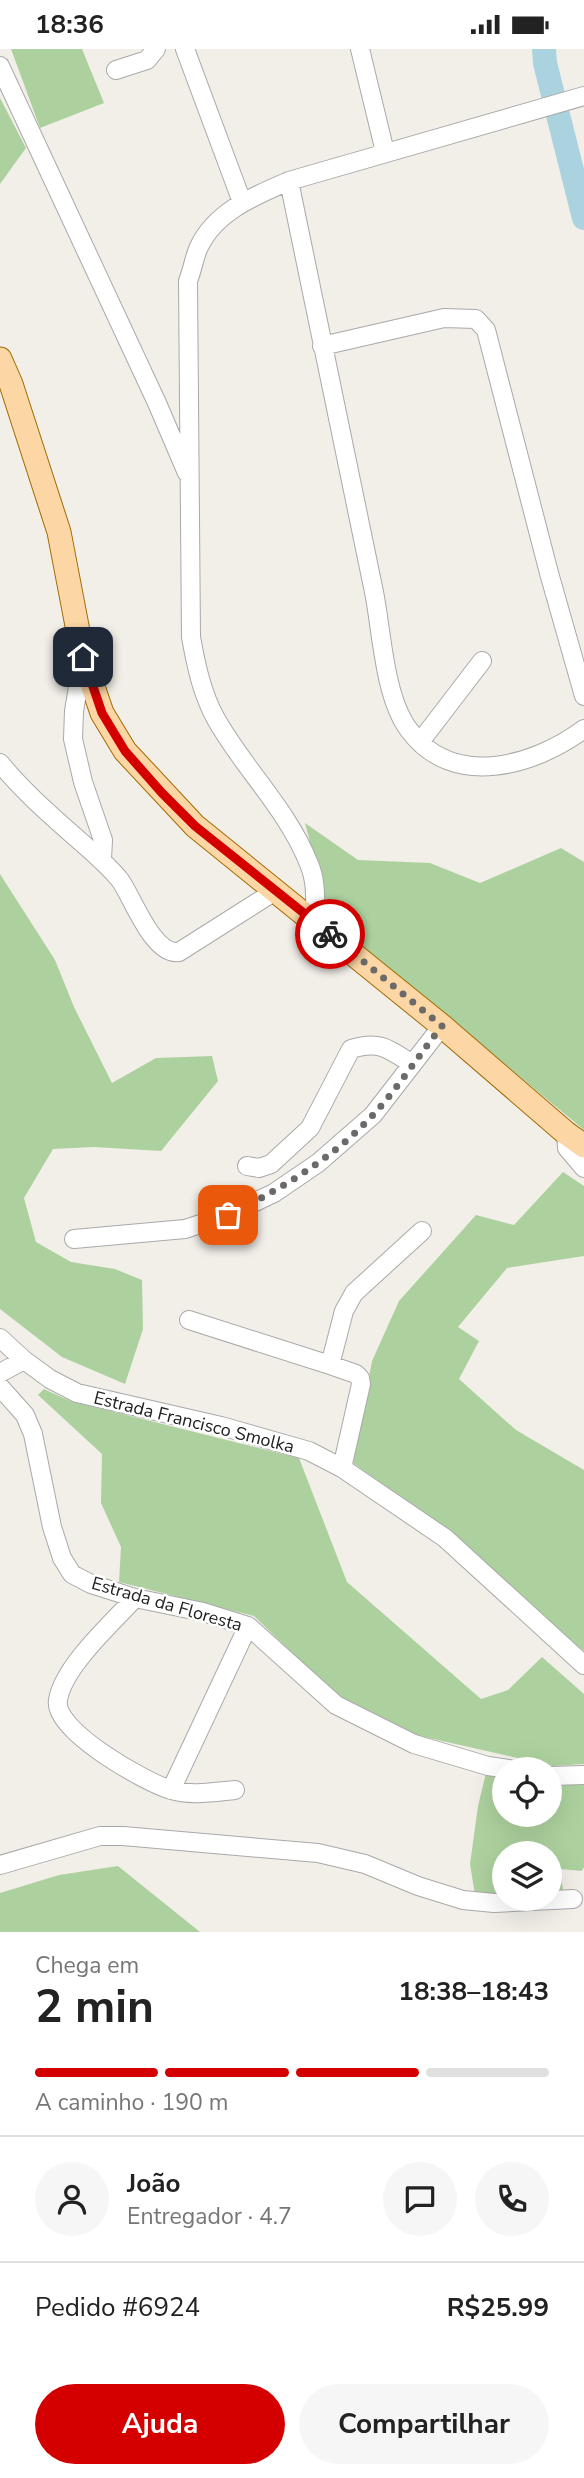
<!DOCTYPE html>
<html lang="pt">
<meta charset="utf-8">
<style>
body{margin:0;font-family:"Nunito Sans",sans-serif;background:#f6f6f6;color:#222;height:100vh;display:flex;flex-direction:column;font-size:26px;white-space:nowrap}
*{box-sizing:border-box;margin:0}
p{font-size:23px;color:#767676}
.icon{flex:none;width:38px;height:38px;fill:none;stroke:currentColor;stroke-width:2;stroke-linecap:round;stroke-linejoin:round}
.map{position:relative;height:1883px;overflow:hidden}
.drawer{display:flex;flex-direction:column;background:#fff;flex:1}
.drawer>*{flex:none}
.tools{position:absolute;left:492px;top:1708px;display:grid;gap:14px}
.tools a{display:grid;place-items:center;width:70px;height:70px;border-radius:50%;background:#fff;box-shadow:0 7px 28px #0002;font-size:35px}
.pin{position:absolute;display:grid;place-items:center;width:60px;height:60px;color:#fff;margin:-30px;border-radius:14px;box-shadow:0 4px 10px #0006}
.courier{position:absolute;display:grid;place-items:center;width:70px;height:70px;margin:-35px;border:5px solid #d40000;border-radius:50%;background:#fff;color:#222;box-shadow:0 2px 9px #0007}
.overview em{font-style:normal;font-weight:700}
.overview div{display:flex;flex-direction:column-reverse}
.overview{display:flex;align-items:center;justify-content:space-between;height:119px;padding:0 35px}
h1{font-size:46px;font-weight:700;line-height:52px}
.bar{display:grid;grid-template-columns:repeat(4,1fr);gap:10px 7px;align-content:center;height:84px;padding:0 35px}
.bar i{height:9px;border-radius:5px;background:#e0e0e0}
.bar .selected{background:#d40000}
.bar p{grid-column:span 4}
.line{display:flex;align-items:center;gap:18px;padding:0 35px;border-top:2px solid #e0e0e0}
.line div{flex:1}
.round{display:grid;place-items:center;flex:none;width:74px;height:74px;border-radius:37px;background:#f6f6f6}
.primary-button{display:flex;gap:14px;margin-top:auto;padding:14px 35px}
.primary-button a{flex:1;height:80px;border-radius:42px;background:#d40000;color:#fff;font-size:28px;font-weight:700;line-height:80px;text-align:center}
.primary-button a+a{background:#f6f6f6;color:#222}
.status{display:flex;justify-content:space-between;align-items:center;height:49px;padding:0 35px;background:#fff;direction:ltr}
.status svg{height:19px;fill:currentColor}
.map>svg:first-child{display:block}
</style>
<div class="status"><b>18:36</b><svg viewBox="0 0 49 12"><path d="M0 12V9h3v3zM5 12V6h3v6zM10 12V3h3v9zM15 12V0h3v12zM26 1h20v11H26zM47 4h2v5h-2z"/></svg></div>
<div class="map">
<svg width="584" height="1883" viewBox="0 0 584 1883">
<rect width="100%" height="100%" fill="#f2efe9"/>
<path fill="#add19e" d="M 11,0 L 82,0 L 104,54 L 40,79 Z
M 0,49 L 26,99 L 0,135 Z
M 305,774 L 358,811 L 430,814 L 480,834 L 561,799 L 584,813 L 584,1081 L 330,870 Z
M 0,825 L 55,911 L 74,958 L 112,1034 L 156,1009 L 212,1007 L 218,1032 L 161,1102 L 94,1098 L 53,1100 L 24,1149 L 36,1193 L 71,1213 L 115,1220 L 142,1231 L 143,1280 L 125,1335 L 62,1308 L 0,1260 Z
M 563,1123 L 584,1137 L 584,1207 L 507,1219 L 458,1278 L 479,1292 L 459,1330 L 516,1381 L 584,1421 L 584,1602 L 550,1577 L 451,1484 L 353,1414 L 372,1312 L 399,1252 L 476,1166 L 514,1176 Z
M 44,1340 L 70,1352 L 299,1409 L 347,1533 L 481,1650 L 508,1641 L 542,1608 L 584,1645 L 584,1715 L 553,1717 L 420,1687 L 343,1653 L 254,1567 L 119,1533 L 121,1498 L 101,1454 L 102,1405 L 38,1346 Z
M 486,1724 L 504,1726 L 504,1766 L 550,1766 L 550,1733 L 584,1733 L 584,1818 L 582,1822 L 560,1820 L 563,1841 L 550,1842 L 550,1804 L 504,1804 L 504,1844 L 475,1846 L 470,1815 L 478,1757 Z
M 118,1817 L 200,1883 L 0,1883 L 0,1844 L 59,1826 Z"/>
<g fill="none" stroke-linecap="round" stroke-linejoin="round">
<path stroke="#aad3df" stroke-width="24" d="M 544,0 L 545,14 L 584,169"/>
<g stroke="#a9a9a9" stroke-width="20">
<path id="minor" d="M 185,0 L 242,153
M 360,0 L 385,103
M 0,17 L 157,354 L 187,424
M 116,21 L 147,11 L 156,0
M 289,132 C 317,269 345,406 374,543 C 382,583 384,648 409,681 C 453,741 534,717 584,680
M 322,297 L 444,269 L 476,270 L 486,281 L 549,524 L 584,647
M 83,608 L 74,662 L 73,690 L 83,733 L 103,791 L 102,810
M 420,693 L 482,612
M 0,714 C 21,740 48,764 73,786 C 90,801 106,814 120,831 C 133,849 153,907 179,903 L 275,842
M 315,873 C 315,854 317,833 309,815 C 288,761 244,720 216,670 C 202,645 196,616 191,588 L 188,232 C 192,222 194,210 198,200 C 214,163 254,147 289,132 L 584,47
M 566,1084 L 567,1099 L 584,1119
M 247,1117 L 259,1119 L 271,1115 L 310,1079 L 351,1000 C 380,991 389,1000 412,1015
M 74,1190 L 185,1180 L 228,1166 L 274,1144 L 318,1114 L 373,1066 L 442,977
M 189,1271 L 330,1316 L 356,1325 L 360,1329 L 361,1335 L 342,1419
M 0,1289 L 24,1311 L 50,1330 L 77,1344 L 221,1377 L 309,1402 L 342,1419 L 445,1489 L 584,1616
M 330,1316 L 344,1262 L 354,1244 L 422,1182
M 0,1324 L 24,1311
M 0,1338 L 25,1366 L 33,1385 L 52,1478 L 62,1509 L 72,1525 L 91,1535 L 135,1549 L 203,1563 L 248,1577 L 336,1656 L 414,1695 L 488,1717 L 509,1720
M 135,1549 C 112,1574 63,1618 58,1651 C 52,1681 145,1733 171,1741 C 191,1747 214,1743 235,1741
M 550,1727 L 584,1726
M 171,1741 L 248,1577
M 0,1816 L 100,1787 L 123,1787 L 318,1804 L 365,1815 L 418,1837 L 463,1851 L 494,1854 L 573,1850"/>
</g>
<g stroke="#a06b00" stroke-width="25">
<path id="major" d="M 0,310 L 11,335 L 59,483 L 83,608 L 102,664 L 125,702 L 195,777 L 442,977 L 566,1084 L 584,1097"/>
</g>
<use href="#minor" stroke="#fff" stroke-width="18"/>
<use href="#major" stroke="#fcd6a4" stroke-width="23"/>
</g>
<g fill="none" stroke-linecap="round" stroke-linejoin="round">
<path stroke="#6b6a68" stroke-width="7" stroke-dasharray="0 12.6" d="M 228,1166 C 281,1140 332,1110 373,1066 C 398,1039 419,1006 442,977 L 330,885"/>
<path stroke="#d40000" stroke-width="9" d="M 83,608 L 102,664 L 125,702 L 162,744 L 195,777 L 330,885"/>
</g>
<g text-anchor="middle" stroke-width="5" stroke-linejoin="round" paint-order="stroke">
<g font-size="18" fill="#222" stroke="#fff">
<text transform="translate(194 1373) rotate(14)" y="6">Estrada Francisco Smolka</text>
<text transform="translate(167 1555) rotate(16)" y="6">Estrada da Floresta</text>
</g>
</g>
</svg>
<div class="tools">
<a><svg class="icon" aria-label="locate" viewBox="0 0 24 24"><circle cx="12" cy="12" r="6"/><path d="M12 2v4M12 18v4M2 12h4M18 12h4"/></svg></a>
<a><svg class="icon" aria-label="layers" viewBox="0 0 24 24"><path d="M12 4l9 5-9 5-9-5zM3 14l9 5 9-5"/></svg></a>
</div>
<div class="pin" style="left:228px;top:1166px;background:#ea580c"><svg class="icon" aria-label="bag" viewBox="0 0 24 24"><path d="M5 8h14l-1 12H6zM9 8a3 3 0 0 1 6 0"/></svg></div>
<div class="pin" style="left:83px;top:608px;background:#1f2937"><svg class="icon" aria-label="home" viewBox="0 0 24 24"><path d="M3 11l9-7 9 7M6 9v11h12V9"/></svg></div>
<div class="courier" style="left:330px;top:885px"><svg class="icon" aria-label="bike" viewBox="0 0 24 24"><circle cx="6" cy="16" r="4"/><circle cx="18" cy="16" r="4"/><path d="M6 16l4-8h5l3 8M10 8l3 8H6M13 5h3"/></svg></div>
</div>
<section class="drawer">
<div class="overview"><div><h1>2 min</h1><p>Chega em</p></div><em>18:38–18:43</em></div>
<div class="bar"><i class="selected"></i><i class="selected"></i><i class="selected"></i><i></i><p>A caminho · 190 m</p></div>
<div class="line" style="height:126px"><a class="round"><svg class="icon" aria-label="person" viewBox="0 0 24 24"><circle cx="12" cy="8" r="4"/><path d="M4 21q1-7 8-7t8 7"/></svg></a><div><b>João</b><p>Entregador · 4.7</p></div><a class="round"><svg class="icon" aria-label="chat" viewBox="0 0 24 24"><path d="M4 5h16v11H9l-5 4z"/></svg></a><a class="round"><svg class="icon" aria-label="phone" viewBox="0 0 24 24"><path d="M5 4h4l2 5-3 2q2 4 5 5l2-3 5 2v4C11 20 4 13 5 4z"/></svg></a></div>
<div class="line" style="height:91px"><div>Pedido #6924</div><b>R$25.99</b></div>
<div class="primary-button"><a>Ajuda</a><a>Compartilhar</a></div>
</section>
